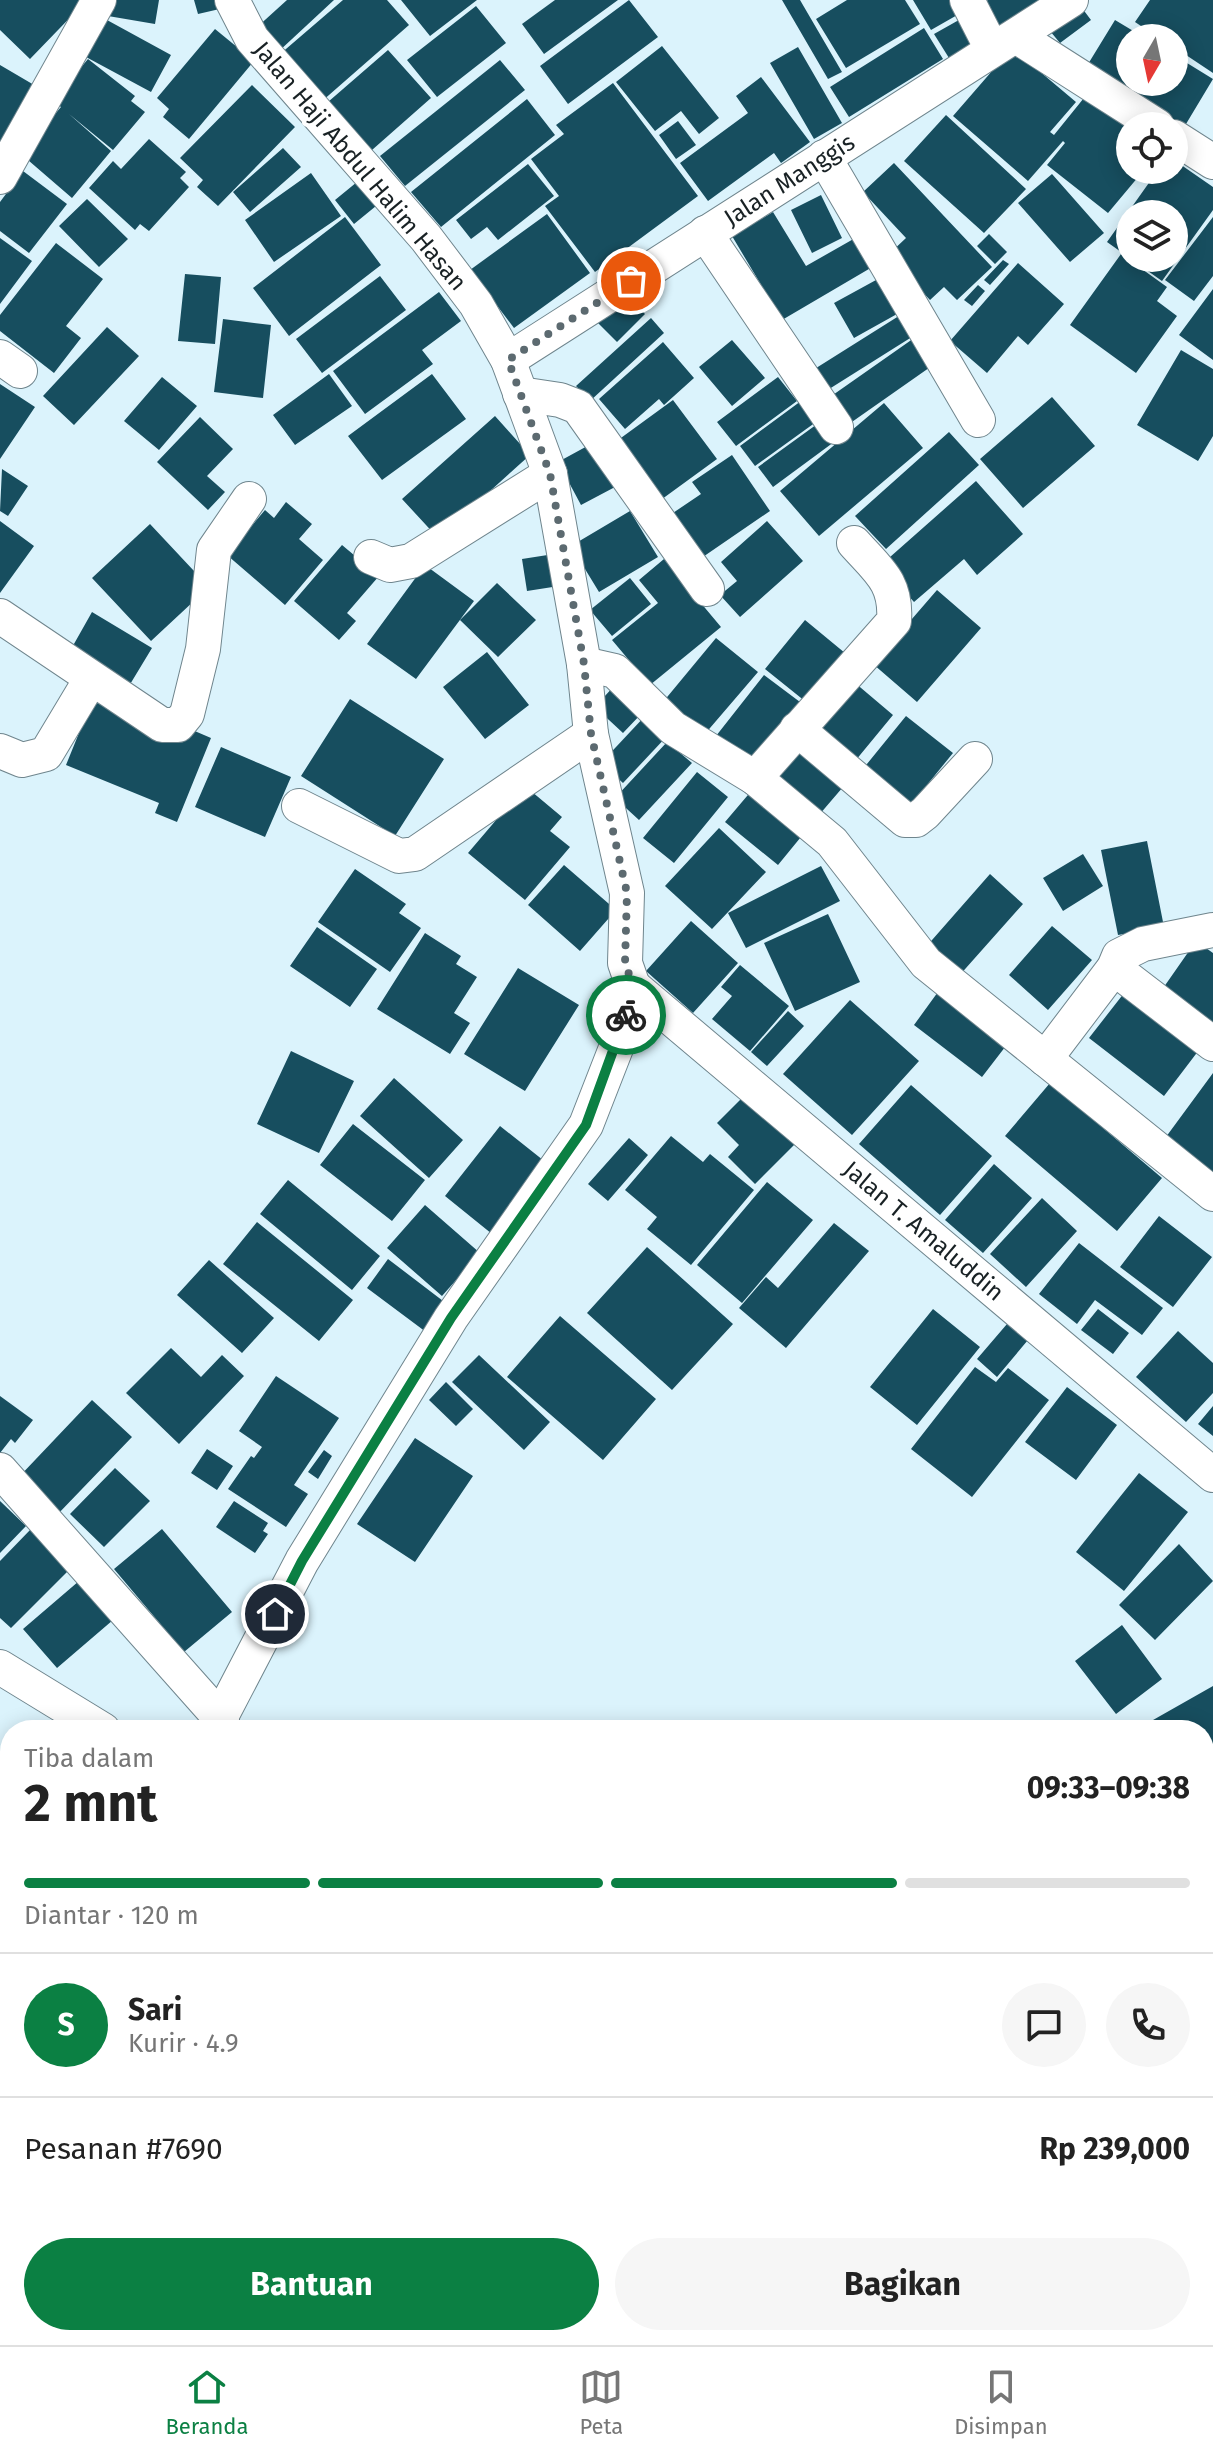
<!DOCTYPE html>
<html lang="id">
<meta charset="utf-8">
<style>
body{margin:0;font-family:"Fira Sans",sans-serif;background:#f6f6f6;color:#222;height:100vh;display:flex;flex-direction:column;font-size:30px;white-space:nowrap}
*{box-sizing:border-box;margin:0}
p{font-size:26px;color:#767676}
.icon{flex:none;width:44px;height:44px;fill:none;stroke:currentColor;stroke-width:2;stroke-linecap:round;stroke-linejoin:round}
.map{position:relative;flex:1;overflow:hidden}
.drawer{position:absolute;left:0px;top:1720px;width:1214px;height:626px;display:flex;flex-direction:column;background:#fff;border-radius:32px 32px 0 0;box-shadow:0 4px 20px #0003}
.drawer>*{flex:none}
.needle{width:52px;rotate:189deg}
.fabs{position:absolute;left:1116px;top:24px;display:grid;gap:16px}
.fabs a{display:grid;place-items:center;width:72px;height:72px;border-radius:50%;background:#fff;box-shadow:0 4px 20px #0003;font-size:40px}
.pin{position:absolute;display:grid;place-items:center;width:68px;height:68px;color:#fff;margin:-34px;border:4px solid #fff;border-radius:50%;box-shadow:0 2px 8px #0007}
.courier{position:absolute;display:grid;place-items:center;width:80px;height:80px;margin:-40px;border:6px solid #0b8043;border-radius:50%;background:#fff;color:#222;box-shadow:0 2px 10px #0007}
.summary em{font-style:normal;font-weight:700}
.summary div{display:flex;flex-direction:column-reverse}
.summary{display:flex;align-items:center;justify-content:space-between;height:136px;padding:0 24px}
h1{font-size:52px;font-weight:700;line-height:60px}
.bar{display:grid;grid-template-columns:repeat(4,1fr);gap:12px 8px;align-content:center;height:96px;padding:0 24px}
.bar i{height:10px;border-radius:6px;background:#e0e0e0}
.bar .selected{background:#0b8043}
.bar p{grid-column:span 4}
.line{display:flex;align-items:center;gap:20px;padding:0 24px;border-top:2px solid #e0e0e0}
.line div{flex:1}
.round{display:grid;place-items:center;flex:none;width:84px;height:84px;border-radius:42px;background:#f6f6f6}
.button{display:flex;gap:16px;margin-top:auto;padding:16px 24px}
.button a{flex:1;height:92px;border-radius:48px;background:#0b8043;color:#fff;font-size:32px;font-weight:700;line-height:92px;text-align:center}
.button a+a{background:#f6f6f6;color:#222}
.menu{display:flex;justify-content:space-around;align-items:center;height:112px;border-top:2px solid #e0e0e0;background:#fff;font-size:22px;color:#767676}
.menu a{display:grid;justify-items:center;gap:4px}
.menu .selected{color:#0b8043}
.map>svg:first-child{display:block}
</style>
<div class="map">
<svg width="1213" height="2345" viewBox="0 0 1213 2345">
<rect width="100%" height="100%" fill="#dbf3fc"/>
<path fill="#174e5f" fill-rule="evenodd" d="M 0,0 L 87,0 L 30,59 L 0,30 Z
M 111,0 L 159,0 L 155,24 L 108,16 Z
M 194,0 L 221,0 L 224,8 L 198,14 Z
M 287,0 L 334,0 L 278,52 L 255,29 Z
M 343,0 L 387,0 L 409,25 L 321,102 L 279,55 Z
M 401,0 L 477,0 L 430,36 Z
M 555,0 L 618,0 L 544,54 L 522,24 Z
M 629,0 L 658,37 L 568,104 L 540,66 Z
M 782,0 L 800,0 L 842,72 L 828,79 Z
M 847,0 L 905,0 L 920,24 L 846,68 L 816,19 Z
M 913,0 L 960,0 L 966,10 L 931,30 Z
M 988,0 L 1055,0 L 1003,32 L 984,2 Z
M 1150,0 L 1213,0 L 1213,73 L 1174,47 L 1174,38 L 1159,38 L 1135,22 Z
M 476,6 L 506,43 L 437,97 L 407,60 Z
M 1082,8 L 1091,20 L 1060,43 L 1050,31 Z
M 966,16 L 980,40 L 949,58 L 934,34 Z
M 107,20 L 171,55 L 151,92 L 86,57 Z
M 1115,20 L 1145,38 L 1130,38 L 1130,82 L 1174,82 L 1174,55 L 1213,79 L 1183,129 L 1085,69 Z
M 924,28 L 943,59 L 849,117 L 830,87 Z
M 215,29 L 254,61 L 189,139 L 163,117 L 169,109 L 157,98 Z
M 662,46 L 719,118 L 699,134 L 681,111 L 655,131 L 616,82 Z
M 798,47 L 842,123 L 814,139 L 770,63 Z
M 1012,48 L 1076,102 L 1050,132 L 1054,135 L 1092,88 L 1130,126 L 1130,170 L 1144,170 L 1108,213 L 1047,165 L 1065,143 L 1063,141 L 1028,181 L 953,116 Z
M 388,50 L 431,98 L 372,150 L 328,102 Z
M 88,59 L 135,96 L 131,101 L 145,112 L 113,150 L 69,114 L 111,151 L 72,198 L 21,154 L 61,107 L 53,101 Z
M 500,60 L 525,90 L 405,186 L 380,156 Z
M 0,65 L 46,92 L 0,157 Z
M 761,77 L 810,142 L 781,163 L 774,153 L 708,201 L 680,163 L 748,113 L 736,96 Z
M 613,83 L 698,196 L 595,272 L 545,206 L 559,196 L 531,159 L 564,134 L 556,125 Z
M 252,85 L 295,127 L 218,206 L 197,187 L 203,180 L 180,158 Z
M 527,99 L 555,135 L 441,227 L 411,192 Z
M 946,115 L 1026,189 L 984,233 L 904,161 Z
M 678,121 L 696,145 L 676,159 L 659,135 Z
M 149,139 L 186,172 L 180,178 L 189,187 L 149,231 L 140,224 L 135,230 L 89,188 L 113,161 L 121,169 Z
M 283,148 L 301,167 L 250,212 L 233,192 Z
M 1174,160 L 1213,187 L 1213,210 L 1162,281 L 1107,242 L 1158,170 L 1174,170 ZM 1130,214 L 1174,214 L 1174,258 L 1130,258 Z
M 894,163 L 992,267 L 957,300 L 944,287 L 930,300 L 888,255 L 906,238 L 863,192 Z
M 528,164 L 554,196 L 498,240 L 487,227 L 471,239 L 456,220 Z
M 23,171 L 67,204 L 29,253 L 0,231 L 0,202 Z
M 311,173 L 341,216 L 274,262 L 245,220 Z
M 1052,174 L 1104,233 L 1070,262 L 1018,203 Z
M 357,182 L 376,206 L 354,224 L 335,200 Z
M 821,195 L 842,238 L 812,253 L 791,210 Z
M 87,199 L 128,239 L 99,267 L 59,226 Z
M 773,212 L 806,266 L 857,237 L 874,266 L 782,320 L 732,236 Z
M 547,214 L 590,273 L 514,328 L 470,270 Z
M 345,217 L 381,265 L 289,336 L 253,288 Z
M 1213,217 L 1213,276 L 1194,301 L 1165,280 Z
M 989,234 L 1007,252 L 995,264 L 977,246 Z
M 0,238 L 32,261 L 0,304 Z
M 56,243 L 103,279 L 66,326 L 81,338 L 54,373 L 0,331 L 0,315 Z
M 1121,254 L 1167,287 L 1157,301 L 1177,316 L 1136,373 L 1070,325 Z
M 1003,260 L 1009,264 L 990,285 L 984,280 Z
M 1018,263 L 1064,304 L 1028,345 L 1018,336 L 987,373 L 950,341 Z
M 185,274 L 221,277 L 215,344 L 178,341 Z
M 887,274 L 906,309 L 854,338 L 834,303 Z
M 380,276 L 406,310 L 322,373 L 296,339 Z
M 978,285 L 985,291 L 972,306 L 964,300 Z
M 1213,289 L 1213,360 L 1179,335 Z
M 439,292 L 461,321 L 422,350 L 433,364 L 365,414 L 333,371 Z
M 624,293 L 645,314 L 617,342 L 596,321 Z
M 902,314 L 915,335 L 826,391 L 813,370 Z
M 651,318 L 664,333 L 590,401 L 576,386 Z
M 223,319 L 271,325 L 263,398 L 214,392 Z
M 107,327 L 139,356 L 74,425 L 43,396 Z
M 917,336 L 936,363 L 849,424 L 830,397 Z
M 732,340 L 765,378 L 732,406 L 699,367 Z
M 663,342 L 694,378 L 664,405 L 659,399 L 625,429 L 599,399 Z
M 1181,350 L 1213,369 L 1213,436 L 1198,461 L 1137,425 Z
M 329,374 L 352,406 L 295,445 L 273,415 Z
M 432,374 L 466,419 L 382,480 L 348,436 Z
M 162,377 L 197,406 L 159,450 L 124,421 Z
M 778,377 L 797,401 L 736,446 L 717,422 Z
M 0,384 L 35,407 L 0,459 Z
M 1052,397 L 1095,446 L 1023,508 L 980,459 Z
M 673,400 L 717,459 L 658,502 L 614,443 Z
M 801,401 L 816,422 L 755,466 L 740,446 Z
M 884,403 L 923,448 L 819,536 L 780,491 Z
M 495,416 L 530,455 L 438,538 L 402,499 Z
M 200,417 L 233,449 L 207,476 L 225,492 L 208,510 L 157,462 Z
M 820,422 L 834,442 L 773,487 L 758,467 Z
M 949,432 L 979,465 L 886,549 L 855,516 Z
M 591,444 L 615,487 L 581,505 L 558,462 Z
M 732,455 L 770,511 L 697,561 L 667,517 L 701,494 L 692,482 Z
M 2,469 L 28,486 L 8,516 L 0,511 Z
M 976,481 L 1023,534 L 977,575 L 964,559 L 914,602 L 881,565 Z
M 286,502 L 312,524 L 299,539 L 323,560 L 285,605 L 227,555 L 265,510 L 274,518 Z
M 630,511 L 658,557 L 599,592 L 571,546 Z
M 0,521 L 34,546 L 0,593 Z
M 767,521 L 803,561 L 740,617 L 720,595 L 737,581 L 721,562 Z
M 150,524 L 209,587 L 151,641 L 92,578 Z
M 342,545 L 379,576 L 347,613 L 356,621 L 339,640 L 294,601 Z
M 554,554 L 559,586 L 527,591 L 522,559 Z
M 664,559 L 721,627 L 650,685 L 612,640 L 658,603 L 639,580 Z
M 425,565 L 474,601 L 416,679 L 367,644 Z
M 630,578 L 651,604 L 612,636 L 590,610 Z
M 497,583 L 536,620 L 498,657 L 460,620 Z
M 937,590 L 981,628 L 917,702 L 873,664 Z
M 92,612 L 152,648 L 129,686 L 70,651 Z
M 805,620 L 851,658 L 811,706 L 765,669 Z
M 716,638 L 758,672 L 704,735 L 663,702 Z
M 487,652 L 529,705 L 485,739 L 443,687 Z
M 764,675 L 804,705 L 756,766 L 716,736 Z
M 854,682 L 893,715 L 851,766 L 811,733 Z
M 614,686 L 643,712 L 623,733 L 595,707 Z
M 350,699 L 444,759 L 395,836 L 301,776 Z
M 92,701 L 186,739 L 190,729 L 211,738 L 177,822 L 155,813 L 159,803 L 66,765 Z
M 646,715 L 668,735 L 623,783 L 601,763 Z
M 906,716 L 953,753 L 905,812 L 858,775 Z
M 799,737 L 849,780 L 819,815 L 769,773 Z
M 667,742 L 692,763 L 639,820 L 615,798 Z
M 221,747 L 291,777 L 265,837 L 195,807 Z
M 697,772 L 728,797 L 674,863 L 643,838 Z
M 525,786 L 562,817 L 550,831 L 570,847 L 525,900 L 468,853 Z
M 753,789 L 805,832 L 778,865 L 725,822 Z
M 719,828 L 766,872 L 712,929 L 665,886 Z
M 1147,841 L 1164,927 L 1118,935 L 1101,850 Z
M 1083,854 L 1103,886 L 1063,911 L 1043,878 Z
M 564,865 L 616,910 L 580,951 L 528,905 Z
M 821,866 L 840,901 L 746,948 L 728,913 Z
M 355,869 L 406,904 L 399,913 L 421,928 L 390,972 L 318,922 Z
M 990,874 L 1023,904 L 958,977 L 925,948 Z
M 828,914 L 860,982 L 795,1011 L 764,943 Z
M 691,921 L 738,963 L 693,1013 L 646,971 Z
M 1052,926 L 1092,960 L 1048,1010 L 1009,975 Z
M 317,927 L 377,969 L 350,1007 L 290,966 Z
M 425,933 L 461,956 L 456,964 L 477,977 L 454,1013 L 470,1023 L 450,1054 L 377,1009 Z
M 1196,941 L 1213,953 L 1213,1032 L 1159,994 Z
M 740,965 L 789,1006 L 750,1051 L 712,1019 L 732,996 L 721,987 Z
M 518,968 L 579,1005 L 525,1091 L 464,1054 Z
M 943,985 L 1012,1038 L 982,1077 L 914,1025 Z
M 1128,988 L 1202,1046 L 1164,1096 L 1089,1038 Z
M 850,1000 L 919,1061 L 852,1135 L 783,1074 Z
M 788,1011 L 804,1026 L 767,1066 L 751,1052 Z
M 291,1051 L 354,1081 L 319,1153 L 257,1124 Z
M 1213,1073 L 1213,1177 L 1163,1141 Z
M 394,1078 L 463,1140 L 429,1178 L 360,1116 Z
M 1050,1083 L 1162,1178 L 1117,1231 L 1005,1136 Z
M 911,1085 L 992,1156 L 940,1215 L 859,1144 Z
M 749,1091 L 799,1140 L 755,1184 L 728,1157 L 739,1145 L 717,1123 Z
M 353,1124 L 425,1180 L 392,1221 L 320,1165 Z
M 500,1126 L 553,1168 L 497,1238 L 445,1196 Z
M 671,1136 L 703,1162 L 710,1154 L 754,1190 L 691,1265 L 647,1229 L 657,1217 L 625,1190 Z
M 629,1138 L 648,1155 L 608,1201 L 588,1184 Z
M 994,1164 L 1032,1198 L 983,1253 L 945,1220 Z
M 288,1180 L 380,1256 L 352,1290 L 260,1214 Z
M 767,1182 L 813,1220 L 742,1303 L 697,1265 Z
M 1042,1198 L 1077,1231 L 1026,1287 L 990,1254 Z
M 425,1205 L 480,1253 L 442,1296 L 387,1248 Z
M 1159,1216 L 1212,1257 L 1173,1307 L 1120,1267 Z
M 257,1222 L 353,1300 L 319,1341 L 223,1264 Z
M 834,1223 L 869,1251 L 786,1348 L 739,1308 L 766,1277 L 778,1288 Z
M 1079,1243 L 1163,1308 L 1142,1335 L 1095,1300 L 1077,1324 L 1039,1294 Z
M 647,1247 L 733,1324 L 672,1390 L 587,1313 Z
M 388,1259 L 447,1304 L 426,1332 L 367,1288 Z
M 209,1260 L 274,1318 L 242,1353 L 177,1295 Z
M 933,1309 L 980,1347 L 917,1425 L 870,1387 Z
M 1098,1309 L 1129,1333 L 1113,1354 L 1081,1330 Z
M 560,1316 L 656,1399 L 603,1460 L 507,1377 Z
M 1013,1317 L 1033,1334 L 997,1377 L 977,1359 Z
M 1178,1331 L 1213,1363 L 1213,1393 L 1186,1422 L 1136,1377 Z
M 171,1348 L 201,1377 L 222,1355 L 244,1376 L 179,1444 L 126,1393 Z
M 479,1355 L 550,1422 L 524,1450 L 452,1382 Z
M 975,1367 L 996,1382 L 1008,1368 L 1049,1400 L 972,1497 L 911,1449 Z
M 276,1376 L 339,1418 L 294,1485 L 308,1494 L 286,1527 L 228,1489 L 251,1456 L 254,1458 L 262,1447 L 239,1431 Z
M 446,1382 L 473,1409 L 456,1426 L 429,1400 Z
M 1067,1387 L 1117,1425 L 1076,1480 L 1025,1442 Z
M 0,1396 L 33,1420 L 15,1443 L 11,1439 L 0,1453 Z
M 92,1400 L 132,1437 L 56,1516 L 17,1479 Z
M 1213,1406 L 1213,1436 L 1198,1424 Z
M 415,1438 L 473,1476 L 415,1562 L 357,1524 Z
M 207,1449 L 233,1466 L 217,1490 L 191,1473 Z
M 324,1450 L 332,1456 L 318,1479 L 308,1472 Z
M 115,1468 L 150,1501 L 104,1547 L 70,1514 Z
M 1139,1473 L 1188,1512 L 1124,1591 L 1076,1552 Z
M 0,1501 L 26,1526 L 0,1553 Z
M 234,1501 L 268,1523 L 263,1531 L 268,1534 L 255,1553 L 216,1527 Z
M 31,1529 L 71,1568 L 11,1628 L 0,1618 L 0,1561 Z
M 162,1529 L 232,1612 L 184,1652 L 114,1569 Z
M 1179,1544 L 1213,1581 L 1155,1640 L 1119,1605 Z
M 79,1581 L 113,1620 L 57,1668 L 23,1629 Z
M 1122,1625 L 1162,1679 L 1116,1714 L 1075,1661 Z
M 1213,1686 L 1213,1765 L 1204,1770 L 1204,1730 L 1149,1730 L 1146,1724 Z
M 0,1854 L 10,1859 L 10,1923 L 0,1919 Z
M 1204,2037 L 1212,2071 L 1204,2072 Z
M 1213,2077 L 1213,2131 L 1204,2132 L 1204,2078 Z
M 1213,2137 L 1213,2176 L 1204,2177 L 1204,2138 Z
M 1211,2188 L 1212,2240 L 1204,2241 L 1204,2189 Z
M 1204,2249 L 1213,2249 L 1213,2345 L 1149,2340 L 1149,2336 L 1204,2336 Z
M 768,2336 L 844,2336 L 844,2345 L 768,2345 Z
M 1030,2336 L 1098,2336 L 1098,2341 L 1030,2342 Z"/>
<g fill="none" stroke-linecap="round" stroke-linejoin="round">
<g stroke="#6f858d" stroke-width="36">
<g id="minor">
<path d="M 967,0 L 992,49"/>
<path d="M 1016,36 L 1157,126"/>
<path d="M 1174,137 L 1213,162"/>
<path d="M 824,157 L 978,420"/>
<path d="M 0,177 L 99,0"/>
<path d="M 705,233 L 836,427"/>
<path d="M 0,357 L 20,371"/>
<path id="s1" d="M 508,360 L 1071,0"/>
<path d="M 520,394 L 560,400 L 578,407 L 707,589"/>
<path d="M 371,557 L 390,565 L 411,561 L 550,474"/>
<path d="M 0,616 L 162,725 L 178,725 L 187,714 L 203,649 L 214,550 L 249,499"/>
<path d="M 584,664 L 615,671 L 673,728 L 755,778 L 832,842 L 926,963 L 1213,1194"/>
<path d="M 797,729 L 905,820 L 916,820 L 925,813 L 975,759"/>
<path d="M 0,751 L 22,760 L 46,754 L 91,679"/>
<path d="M 755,778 L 894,621 C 897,582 878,570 854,543"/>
<path d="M 299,806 L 399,856 L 415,854 L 591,734"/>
<path d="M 1114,968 L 1213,1044"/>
<path id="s2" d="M 633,986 L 1213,1475"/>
<path d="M 1045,1059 L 1114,968 L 1119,956 L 1143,944 L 1213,930"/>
<path d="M 0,1470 L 222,1720"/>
<path d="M 0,1667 L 103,1730"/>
<path d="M 214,1730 L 302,1561 L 451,1318 L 586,1125 L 618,1043 L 633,986 L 625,963 L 627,893 L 591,734 L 584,664 L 550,474 L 508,360 L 476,304 L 426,238 L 252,39 L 232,0"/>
<path d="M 1204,1782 L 1213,1779"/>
<path d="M 0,2004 L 10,1998"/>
<path d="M 1128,2336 L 1129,2345"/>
<path d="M 864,2345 L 864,2336"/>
</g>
</g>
<use href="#minor" stroke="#fff" stroke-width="34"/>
</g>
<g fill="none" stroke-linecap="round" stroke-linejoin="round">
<path stroke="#5c6a70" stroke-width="8" stroke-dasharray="0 14.4" d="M 626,1015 L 633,986 L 625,963 L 627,893 L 591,734 L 584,664 L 550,474 L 508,360 L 631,281"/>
<path stroke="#0b8043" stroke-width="10" d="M 275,1614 L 302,1561 L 451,1318 L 586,1125 L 626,1015"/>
</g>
<g text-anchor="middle" stroke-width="8" stroke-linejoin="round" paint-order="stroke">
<g font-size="24" fill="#182124" stroke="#fff">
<text transform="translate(360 166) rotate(50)" y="8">Jalan Haji Abdul Halim Hasan</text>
<text dy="8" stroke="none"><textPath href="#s1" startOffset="334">Jalan Manggis</textPath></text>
<text dy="8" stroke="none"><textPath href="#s2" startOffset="380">Jalan T. Amaluddin</textPath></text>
</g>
</g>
</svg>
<div class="fabs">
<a><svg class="needle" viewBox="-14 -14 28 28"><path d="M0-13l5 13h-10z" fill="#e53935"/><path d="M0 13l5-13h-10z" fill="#767676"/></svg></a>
<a><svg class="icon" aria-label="locate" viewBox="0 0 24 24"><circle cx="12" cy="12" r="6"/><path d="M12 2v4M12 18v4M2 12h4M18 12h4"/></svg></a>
<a><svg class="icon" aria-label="layers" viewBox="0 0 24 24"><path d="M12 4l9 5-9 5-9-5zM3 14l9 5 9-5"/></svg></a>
</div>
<div class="pin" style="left:631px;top:281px;background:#ea580c"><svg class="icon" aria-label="bag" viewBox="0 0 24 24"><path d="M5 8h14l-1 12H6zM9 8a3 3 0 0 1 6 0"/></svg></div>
<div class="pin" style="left:275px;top:1614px;background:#1f2937"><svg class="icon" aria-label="home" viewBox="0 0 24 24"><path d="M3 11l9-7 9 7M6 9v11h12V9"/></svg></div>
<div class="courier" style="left:626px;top:1015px"><svg class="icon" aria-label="bike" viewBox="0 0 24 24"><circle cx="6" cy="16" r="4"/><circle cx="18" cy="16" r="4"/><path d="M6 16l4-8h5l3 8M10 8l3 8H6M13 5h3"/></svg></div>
<section class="drawer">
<div class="summary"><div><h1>2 mnt</h1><p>Tiba dalam</p></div><em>09:33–09:38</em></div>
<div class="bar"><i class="selected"></i><i class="selected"></i><i class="selected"></i><i></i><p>Diantar · 120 m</p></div>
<div class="line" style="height:144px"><b class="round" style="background:#0b8043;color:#fff">S</b><div><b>Sari</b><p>Kurir · 4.9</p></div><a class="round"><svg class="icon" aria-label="chat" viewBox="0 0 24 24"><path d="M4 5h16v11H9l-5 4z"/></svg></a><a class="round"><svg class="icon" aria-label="phone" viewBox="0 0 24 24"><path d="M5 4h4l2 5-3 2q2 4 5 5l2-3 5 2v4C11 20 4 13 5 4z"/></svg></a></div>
<div class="line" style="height:104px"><div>Pesanan #7690</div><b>Rp 239,000</b></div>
<div class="button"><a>Bantuan</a><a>Bagikan</a></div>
</section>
</div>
<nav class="menu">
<a class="selected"><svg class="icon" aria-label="home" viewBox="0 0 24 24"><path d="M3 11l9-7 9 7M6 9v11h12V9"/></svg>Beranda</a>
<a><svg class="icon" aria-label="map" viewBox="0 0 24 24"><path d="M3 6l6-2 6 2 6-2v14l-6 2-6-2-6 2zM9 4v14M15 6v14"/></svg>Peta</a>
<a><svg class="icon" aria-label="saved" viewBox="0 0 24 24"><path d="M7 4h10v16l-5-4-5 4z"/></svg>Disimpan</a>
</nav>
